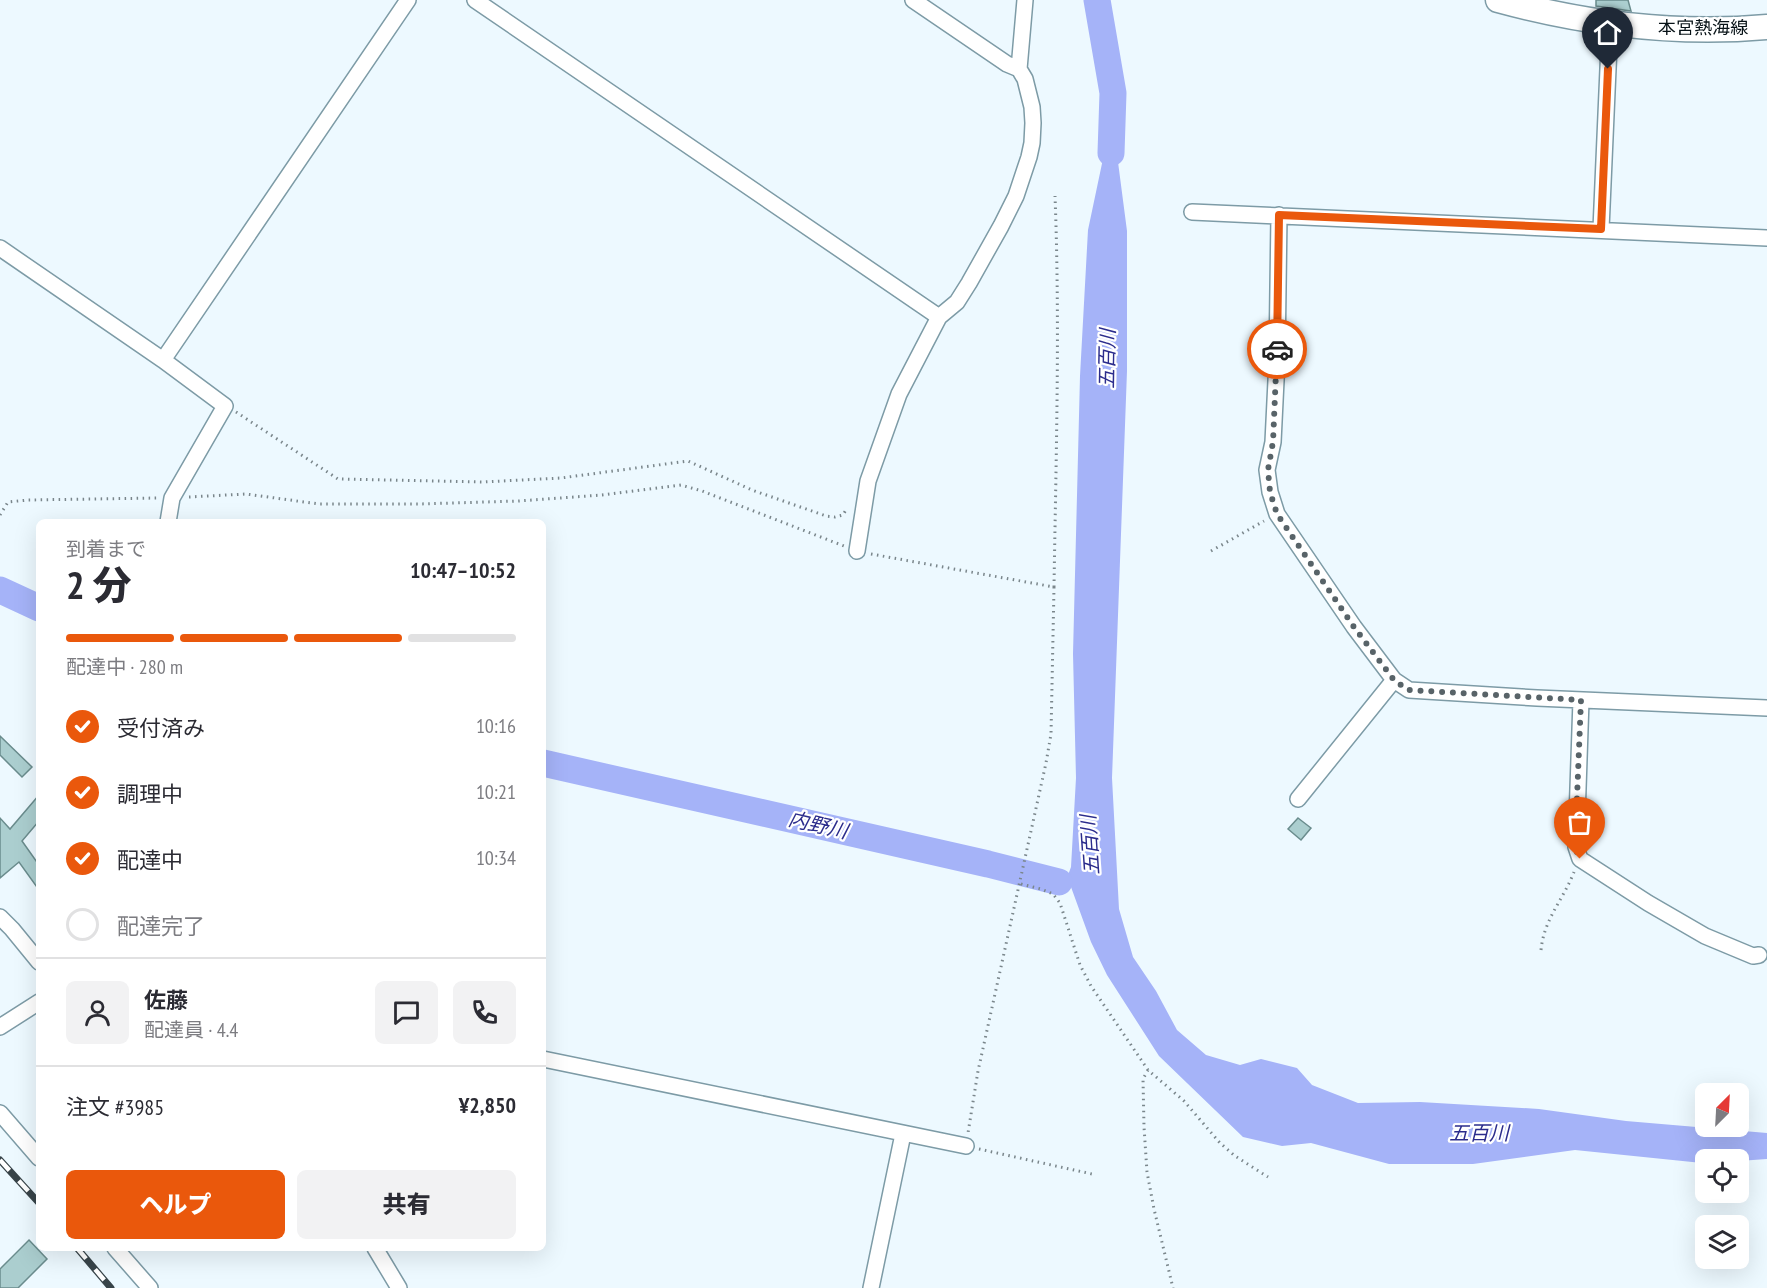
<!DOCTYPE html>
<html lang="ja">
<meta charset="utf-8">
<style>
body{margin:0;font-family:"PT Sans Narrow","Noto Sans JP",sans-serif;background:#f2f2f3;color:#2b2b33;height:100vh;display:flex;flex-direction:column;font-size:22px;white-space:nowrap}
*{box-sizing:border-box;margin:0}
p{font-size:20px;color:#7c7c81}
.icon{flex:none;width:33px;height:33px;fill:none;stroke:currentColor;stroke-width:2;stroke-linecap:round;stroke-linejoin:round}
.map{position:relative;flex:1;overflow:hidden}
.panel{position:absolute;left:36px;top:519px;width:510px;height:732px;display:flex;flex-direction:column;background:#fff;border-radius:9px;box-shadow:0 6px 24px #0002}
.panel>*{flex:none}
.needle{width:39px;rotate:24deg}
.controls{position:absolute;left:1695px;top:1083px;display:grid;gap:12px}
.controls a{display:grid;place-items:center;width:54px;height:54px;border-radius:9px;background:#fff;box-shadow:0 6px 24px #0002;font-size:30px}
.pin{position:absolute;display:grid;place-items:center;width:51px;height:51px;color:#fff;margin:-62px -26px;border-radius:50% 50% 50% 0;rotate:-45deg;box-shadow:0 0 6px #0007}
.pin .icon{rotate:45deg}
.courier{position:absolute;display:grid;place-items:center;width:60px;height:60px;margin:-30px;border:4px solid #ea580c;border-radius:50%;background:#fff;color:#222;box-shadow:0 2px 8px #0007}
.overview em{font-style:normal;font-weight:800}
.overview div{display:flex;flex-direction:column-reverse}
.overview{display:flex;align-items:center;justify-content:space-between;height:102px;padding:0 30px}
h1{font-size:39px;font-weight:800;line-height:45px}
.bar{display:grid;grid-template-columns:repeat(4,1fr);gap:9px 6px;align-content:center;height:72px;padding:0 30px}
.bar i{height:8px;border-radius:4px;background:#e1e1e2}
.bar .on{background:#ea580c}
.bar p{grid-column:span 4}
.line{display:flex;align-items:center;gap:15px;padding:0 30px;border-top:2px solid #e1e1e2}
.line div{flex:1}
.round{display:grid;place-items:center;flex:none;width:63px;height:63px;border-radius:9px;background:#f2f2f3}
ol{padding:0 30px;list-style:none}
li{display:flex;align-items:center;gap:18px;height:66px}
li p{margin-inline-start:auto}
li .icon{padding:6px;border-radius:50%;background:#ea580c;color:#fff;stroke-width:4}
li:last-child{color:#7c7c81}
li i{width:33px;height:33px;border:3px solid #e1e1e2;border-radius:50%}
.cta{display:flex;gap:12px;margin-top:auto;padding:12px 30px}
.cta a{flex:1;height:69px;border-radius:9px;background:#ea580c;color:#fff;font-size:24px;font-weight:800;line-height:69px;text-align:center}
.cta a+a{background:#f2f2f3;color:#2b2b33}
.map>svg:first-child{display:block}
</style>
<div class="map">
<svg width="1767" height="1288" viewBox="0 0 1767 1288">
<rect width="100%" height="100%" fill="#edf9ff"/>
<path fill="#a5b3f8" d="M 1112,116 L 1127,231 L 1127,371 L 1112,778 L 1119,909 L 1133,957 L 1156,991 L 1177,1030 L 1206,1055 L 1240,1065 L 1261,1059 L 1297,1068 L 1312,1085 L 1358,1103 L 1420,1102 L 1539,1109 L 1626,1121 L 1767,1133 L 1767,1159 L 1739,1161 L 1738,1160 L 1706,1160 L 1705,1163 L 1702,1163 L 1575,1150 L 1473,1164 L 1389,1164 L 1311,1143 L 1282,1146 L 1243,1137 L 1159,1056 L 1107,975 L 1091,942 L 1071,887 L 1024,875 L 1025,871 L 1067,878 L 1071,867 L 1076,778 L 1073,654 L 1080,376 L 1088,230 Z"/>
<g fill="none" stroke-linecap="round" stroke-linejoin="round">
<path stroke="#a5b3f8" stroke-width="27" d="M 1097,0 L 1113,93 L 1111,153
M 0,590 L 39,608
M 543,763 L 988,864 L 1059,882"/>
</g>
<path fill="#abcecf" stroke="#6a8c8d" stroke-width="1.5" d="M 1596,0 L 1628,0 L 1631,11 L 1596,6 Z
M 0,736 L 32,767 L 22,777 L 0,755 Z
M 39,795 L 39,821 L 22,841 L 39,865 L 39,890 L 19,862 L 0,878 L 0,818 L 10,829 Z
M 1298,818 L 1311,828 L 1301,840 L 1288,829 Z
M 29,1240 L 47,1259 L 18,1288 L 0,1288 L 0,1269 Z"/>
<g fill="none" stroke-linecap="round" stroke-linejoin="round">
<g stroke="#7d9ba6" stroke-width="18">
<path id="street" d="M 475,0 L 939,317
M 1019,69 L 1025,0
M 1192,212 L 1767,238
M 1279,215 L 1277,360 L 1273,442 L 1267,470 L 1270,492 L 1277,514 L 1354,627 L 1394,680 L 1409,690 L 1537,698 L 1767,708
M 1601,229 L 1610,23
M 0,248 L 163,360 L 225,406 L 172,498 L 168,522
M 163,360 L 408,0
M 857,551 L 868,481 L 899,394 L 939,317 L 957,302 L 969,283 L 1001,226 L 1016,196 L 1029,157 L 1032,143 L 1033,123 L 1032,107 L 1025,79 L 1019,69 L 1007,64 L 913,0
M 1581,700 L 1576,847 L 1580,859 L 1648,903 L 1705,936 L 1753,956 L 1759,955
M 1298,799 L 1394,680
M 0,917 L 12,929 L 39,962
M 0,1027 L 39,1002
M 543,1059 L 966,1146
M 0,1113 L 39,1158
M 115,1248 L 150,1288
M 375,1248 L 399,1288
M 871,1288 L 903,1134"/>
</g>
<g stroke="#7d9ba6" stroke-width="27">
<path id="primary" d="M 1498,0 C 1586,24 1676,35 1767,27"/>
</g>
<path stroke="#7a868b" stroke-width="3" stroke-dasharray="1.5 4.5" stroke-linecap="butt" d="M 236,412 L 338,479 L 483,482 L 561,478 L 688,461 L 752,490 L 826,516 L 835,517 L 843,515 L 847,508
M 189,497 L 246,494 L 319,504 L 419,504 L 518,501 L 602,495 L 681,485 L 702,491 L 844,546
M 0,515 L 8,502 L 28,500 L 158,498
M 1211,551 L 1264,521
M 871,554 L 1054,587 L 1051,734 L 1046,763 L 978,1071 L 968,1133
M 1054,587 C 1056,457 1060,326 1055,196
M 1021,884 L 1041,889 L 1053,894 L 1060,903 L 1080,965 L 1091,986 L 1148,1070 L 1184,1101 L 1220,1143 L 1235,1156 L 1268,1177
M 1541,950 C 1544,919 1563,900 1574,872
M 1148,1070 L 1143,1079 L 1144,1127 L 1147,1172 L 1154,1209 L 1173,1288
M 979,1149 L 1092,1174"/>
<use href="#street" stroke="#fff" stroke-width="15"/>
<use href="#primary" stroke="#fff" stroke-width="24"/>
<g stroke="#384449" stroke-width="7">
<path id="rail" d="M 0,1160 L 39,1203
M 77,1248 L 111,1288"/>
</g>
<use href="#rail" stroke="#fff" stroke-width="4.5" stroke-dasharray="14" stroke-linecap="butt"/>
</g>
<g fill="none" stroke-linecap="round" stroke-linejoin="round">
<path stroke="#586368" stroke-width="6" stroke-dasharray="0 10.8" d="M 1277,349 L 1273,442 L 1268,470 L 1270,492 L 1277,514 L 1354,627 L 1394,680 L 1408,690 L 1581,700 L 1575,847 L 1580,859"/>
<path stroke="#ea580c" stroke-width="8" d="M 1277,349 L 1279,215 L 1601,229 L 1608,69"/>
</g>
<g text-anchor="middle" stroke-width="4.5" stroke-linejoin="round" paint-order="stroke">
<g font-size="18" fill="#071217" stroke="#fff">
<text x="1703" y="34">本宮熱海線</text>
</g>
<g font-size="20" font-style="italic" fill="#2b2c8c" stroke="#fff">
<text transform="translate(1107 359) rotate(-89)" y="7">五百川</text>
<text transform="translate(818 825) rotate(13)" y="7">内野川</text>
<text transform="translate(1090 845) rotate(-94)" y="7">五百川</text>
<text x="1479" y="1140">五百川</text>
</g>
</g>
</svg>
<div class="controls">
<a><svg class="needle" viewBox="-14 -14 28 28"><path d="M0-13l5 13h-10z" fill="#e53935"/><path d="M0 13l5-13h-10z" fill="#7c7c81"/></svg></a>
<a><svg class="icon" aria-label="locate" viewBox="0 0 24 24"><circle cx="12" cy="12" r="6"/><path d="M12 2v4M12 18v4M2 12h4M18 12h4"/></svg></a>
<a><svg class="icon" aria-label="layers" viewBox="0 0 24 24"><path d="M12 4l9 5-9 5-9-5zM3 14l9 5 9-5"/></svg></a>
</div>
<div class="pin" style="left:1580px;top:859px;background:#ea580c"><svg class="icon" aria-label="bag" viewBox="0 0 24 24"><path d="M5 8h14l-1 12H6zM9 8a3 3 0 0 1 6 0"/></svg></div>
<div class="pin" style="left:1608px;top:69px;background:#1f2937"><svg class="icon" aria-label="home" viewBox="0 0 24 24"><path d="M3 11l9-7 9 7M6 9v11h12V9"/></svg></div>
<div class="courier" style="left:1277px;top:349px"><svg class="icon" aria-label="car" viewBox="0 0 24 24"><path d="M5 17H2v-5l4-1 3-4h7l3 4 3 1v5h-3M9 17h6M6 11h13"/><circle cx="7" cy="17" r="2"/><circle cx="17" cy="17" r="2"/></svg></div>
<section class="panel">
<div class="overview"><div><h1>2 分</h1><p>到着まで</p></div><em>10:47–10:52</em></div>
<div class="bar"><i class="on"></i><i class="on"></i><i class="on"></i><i></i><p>配達中 · 280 m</p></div>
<ol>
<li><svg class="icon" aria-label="check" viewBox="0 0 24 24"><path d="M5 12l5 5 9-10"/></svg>受付済み<p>10:16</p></li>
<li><svg class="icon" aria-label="check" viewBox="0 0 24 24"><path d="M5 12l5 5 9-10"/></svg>調理中<p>10:21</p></li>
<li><svg class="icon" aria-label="check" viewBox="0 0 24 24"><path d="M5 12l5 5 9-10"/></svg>配達中<p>10:34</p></li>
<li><i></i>配達完了</li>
</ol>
<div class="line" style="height:108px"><a class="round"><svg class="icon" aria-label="person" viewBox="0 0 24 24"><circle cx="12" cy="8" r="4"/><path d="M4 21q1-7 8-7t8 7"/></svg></a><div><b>佐藤</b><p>配達員 · 4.4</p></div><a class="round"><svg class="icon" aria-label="chat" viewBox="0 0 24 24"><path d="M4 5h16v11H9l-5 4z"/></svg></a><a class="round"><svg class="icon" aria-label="phone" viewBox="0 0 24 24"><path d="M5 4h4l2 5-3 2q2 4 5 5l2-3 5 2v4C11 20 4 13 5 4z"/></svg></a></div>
<div class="line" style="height:78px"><div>注文 #3985</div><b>¥2,850</b></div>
<div class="cta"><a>ヘルプ</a><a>共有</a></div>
</section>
</div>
